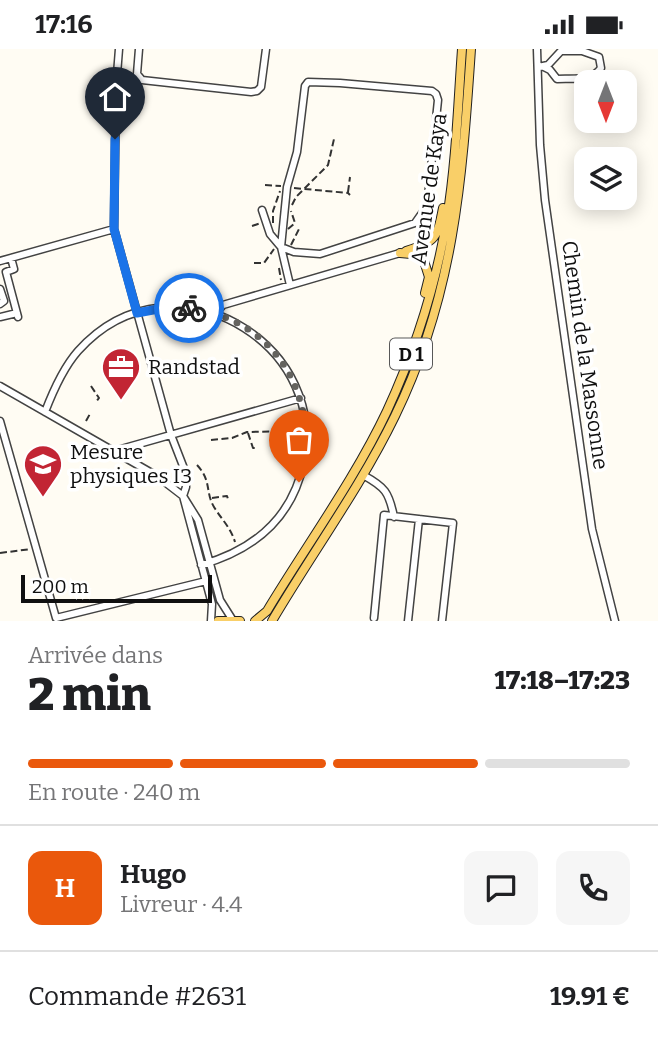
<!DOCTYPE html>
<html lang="fr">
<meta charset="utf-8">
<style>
body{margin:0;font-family:Bitter,serif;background:#f6f6f6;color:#202124;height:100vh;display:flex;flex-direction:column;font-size:26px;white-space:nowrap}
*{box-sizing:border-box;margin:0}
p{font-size:23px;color:#757577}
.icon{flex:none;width:38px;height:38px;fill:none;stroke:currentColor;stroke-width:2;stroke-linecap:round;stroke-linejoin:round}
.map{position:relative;height:572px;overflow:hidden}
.panel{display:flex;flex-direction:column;background:#fff;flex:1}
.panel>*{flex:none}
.needle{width:46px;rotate:180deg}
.buttons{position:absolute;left:574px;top:21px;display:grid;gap:14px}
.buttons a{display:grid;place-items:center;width:63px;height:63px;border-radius:14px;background:#fff;box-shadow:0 4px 18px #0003;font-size:35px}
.scale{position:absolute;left:21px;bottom:18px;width:191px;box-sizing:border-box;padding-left:7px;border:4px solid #101010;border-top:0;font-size:19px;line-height:24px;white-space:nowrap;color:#101010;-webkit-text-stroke:5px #fff;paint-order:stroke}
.pin{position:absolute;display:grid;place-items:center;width:60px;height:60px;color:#fff;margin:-72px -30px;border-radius:50% 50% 50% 0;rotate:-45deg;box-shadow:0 0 7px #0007}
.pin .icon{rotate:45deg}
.courier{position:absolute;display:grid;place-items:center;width:70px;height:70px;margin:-35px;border:5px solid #1a73e8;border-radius:50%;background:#fff;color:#222;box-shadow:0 2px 9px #0007}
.overview em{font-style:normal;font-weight:800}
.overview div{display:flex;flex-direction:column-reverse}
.overview{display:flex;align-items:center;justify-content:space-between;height:119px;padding:0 28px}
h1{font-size:46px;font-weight:800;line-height:52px}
.bar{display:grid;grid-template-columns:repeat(4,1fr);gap:10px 7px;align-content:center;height:84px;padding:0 28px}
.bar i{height:9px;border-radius:5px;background:#e0e0e0}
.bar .selected{background:#ea580c}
.bar p{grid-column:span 4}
.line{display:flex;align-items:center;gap:18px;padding:0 28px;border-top:2px solid #e0e0e0}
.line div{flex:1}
.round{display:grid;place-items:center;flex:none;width:74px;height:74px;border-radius:14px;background:#f6f6f6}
.status{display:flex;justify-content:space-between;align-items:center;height:49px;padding:0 35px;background:#fff;direction:ltr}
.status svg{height:19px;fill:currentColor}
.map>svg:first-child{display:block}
</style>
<div class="status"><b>17:16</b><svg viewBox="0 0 49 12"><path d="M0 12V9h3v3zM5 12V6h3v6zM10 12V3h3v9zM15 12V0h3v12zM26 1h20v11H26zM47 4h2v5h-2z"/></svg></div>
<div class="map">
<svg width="658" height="572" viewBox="0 0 658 572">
<rect width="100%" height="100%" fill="#fffcf3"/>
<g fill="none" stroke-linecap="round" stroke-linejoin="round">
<g stroke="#434343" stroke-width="9">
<path id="minor" d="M 119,0 L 116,38 L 114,180 L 171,386 L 185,422 L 186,438 L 183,447 L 212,555 L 211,572
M 139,0 L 137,25 L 142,31 L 251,43 L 257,42 L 261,38 L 266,0
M 537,0 L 540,96 L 545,151 L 592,480 L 615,572
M 538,18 L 548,16 L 561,2 L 582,2 L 599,8 L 601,19 C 591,33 573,29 557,30 L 550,21 L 544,18
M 308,33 L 340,34 L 432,42 L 436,45 L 438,51 L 427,157 L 415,174 L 320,205 L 294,203 L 281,198 L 287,138 L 297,103 L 305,37 Z
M 262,161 L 270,185 L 281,198 L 290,236
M 11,209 L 14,220 L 6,223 L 18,268
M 0,212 L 114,180
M 0,240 L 4,252 L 0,255
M 215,265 L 223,256 L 400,204
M 0,268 L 17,264
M 0,337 L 157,427 L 183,447 L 198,471 L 220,551 L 232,570
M 45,363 C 53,342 63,319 78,302 C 175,193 351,304 296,439 C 279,480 243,504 201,516
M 0,372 L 56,569 L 206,532
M 114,402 L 301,349
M 363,426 C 385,438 389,443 394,468
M 374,569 L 384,466 L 453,474 L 442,572
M 408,572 L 419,470"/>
</g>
<g stroke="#212121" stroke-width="10">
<path id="major" d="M 406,202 C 436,192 437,190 443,159
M 400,204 L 411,205 L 424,212 L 429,228 L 425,244
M 218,572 L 240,572
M 255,572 L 267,562 C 306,497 355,430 387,362 C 415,301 436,236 447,169 C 456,114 458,56 462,0
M 272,572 C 312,504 360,439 395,367 C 454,246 462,132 471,0"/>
</g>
<path stroke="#323232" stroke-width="2" stroke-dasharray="7 3.5" stroke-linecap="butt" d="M 265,136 L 281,137
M 294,139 L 348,144 L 350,146
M 348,143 L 350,128
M 292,156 L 296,148 L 328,116 L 334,90
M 273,174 L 273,162 L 280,142
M 252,177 L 261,174
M 288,180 L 295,174 L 291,162
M 291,196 L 299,180
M 254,214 L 264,214 L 274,200
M 279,219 L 281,231
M 91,337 L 99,349 L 96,353
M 86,372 L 91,363
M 248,384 L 253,399 L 256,399
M 211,391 L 232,389 L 247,383 L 296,382
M 197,416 C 212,432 205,443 214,458 C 222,471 231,479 235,493
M 212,449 L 227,447 L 228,450
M 0,504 L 31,500"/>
<use href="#minor" stroke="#fff" stroke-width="6"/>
<use href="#major" stroke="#f9cf68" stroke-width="8"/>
</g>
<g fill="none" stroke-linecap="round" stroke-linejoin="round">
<path stroke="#64635f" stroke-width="7" stroke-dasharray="0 12.6" d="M 189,259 C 277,270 323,351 299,433"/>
<path stroke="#1a73e8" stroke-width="9" d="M 115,90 L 114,180 L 137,264 L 169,258 L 189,259"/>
</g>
<defs>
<g id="office-pin" transform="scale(2.0125)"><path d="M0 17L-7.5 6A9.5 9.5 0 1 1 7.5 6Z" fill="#c22534" stroke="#fff"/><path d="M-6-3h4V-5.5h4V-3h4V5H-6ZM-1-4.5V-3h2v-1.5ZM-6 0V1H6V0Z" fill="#fff"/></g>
<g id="university-pin" transform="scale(2.0125)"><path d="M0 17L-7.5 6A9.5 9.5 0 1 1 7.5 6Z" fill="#c22534" stroke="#fff"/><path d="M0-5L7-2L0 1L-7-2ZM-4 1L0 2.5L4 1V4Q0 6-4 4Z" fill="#fff"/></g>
</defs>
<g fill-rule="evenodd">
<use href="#office-pin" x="121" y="318"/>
<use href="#university-pin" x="43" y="415"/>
</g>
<g text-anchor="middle" stroke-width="7" stroke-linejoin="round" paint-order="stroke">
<rect fill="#fff" stroke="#585858" stroke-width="2" x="390" y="289.5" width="42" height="31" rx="5"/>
<g font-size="19" font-weight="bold" fill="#101010">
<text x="411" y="312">D 1</text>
</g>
<g font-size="21" fill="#101010" stroke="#fff">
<text transform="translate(429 140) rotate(-82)" y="7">Avenue de Kaya</text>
<text transform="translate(585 306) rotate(82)" y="7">Chemin de la Massonne</text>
</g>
<g font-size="21" fill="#101010" stroke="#fff" text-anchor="start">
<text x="148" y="325">Randstad</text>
<text x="70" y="410">Mesure<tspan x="70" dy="24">physiques I3</tspan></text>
</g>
</g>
</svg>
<div class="buttons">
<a><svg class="needle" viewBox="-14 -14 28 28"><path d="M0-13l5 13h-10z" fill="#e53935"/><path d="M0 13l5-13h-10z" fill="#757577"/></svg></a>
<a><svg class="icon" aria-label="layers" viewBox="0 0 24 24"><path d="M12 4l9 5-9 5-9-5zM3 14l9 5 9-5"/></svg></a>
</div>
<div class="scale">200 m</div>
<div class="pin" style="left:299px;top:433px;background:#ea580c"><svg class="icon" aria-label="bag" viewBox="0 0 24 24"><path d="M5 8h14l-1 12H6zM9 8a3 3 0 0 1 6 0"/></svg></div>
<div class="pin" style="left:115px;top:90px;background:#1f2937"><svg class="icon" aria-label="home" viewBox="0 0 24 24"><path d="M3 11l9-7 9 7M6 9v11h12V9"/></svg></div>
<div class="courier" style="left:189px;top:259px"><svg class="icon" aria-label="bike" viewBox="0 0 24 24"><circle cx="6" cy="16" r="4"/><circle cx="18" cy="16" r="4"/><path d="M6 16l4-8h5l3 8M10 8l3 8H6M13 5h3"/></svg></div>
</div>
<section class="panel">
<div class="overview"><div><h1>2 min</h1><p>Arrivée dans</p></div><em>17:18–17:23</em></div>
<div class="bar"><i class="selected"></i><i class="selected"></i><i class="selected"></i><i></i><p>En route · 240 m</p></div>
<div class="line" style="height:126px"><b class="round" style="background:#ea580c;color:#fff">H</b><div><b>Hugo</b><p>Livreur · 4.4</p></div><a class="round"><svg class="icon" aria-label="chat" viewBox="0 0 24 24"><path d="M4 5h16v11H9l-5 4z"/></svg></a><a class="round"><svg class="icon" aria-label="phone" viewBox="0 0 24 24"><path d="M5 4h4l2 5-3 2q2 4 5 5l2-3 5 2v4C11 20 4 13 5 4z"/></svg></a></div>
<div class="line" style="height:91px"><div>Commande #2631</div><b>19.91 €</b></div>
</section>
